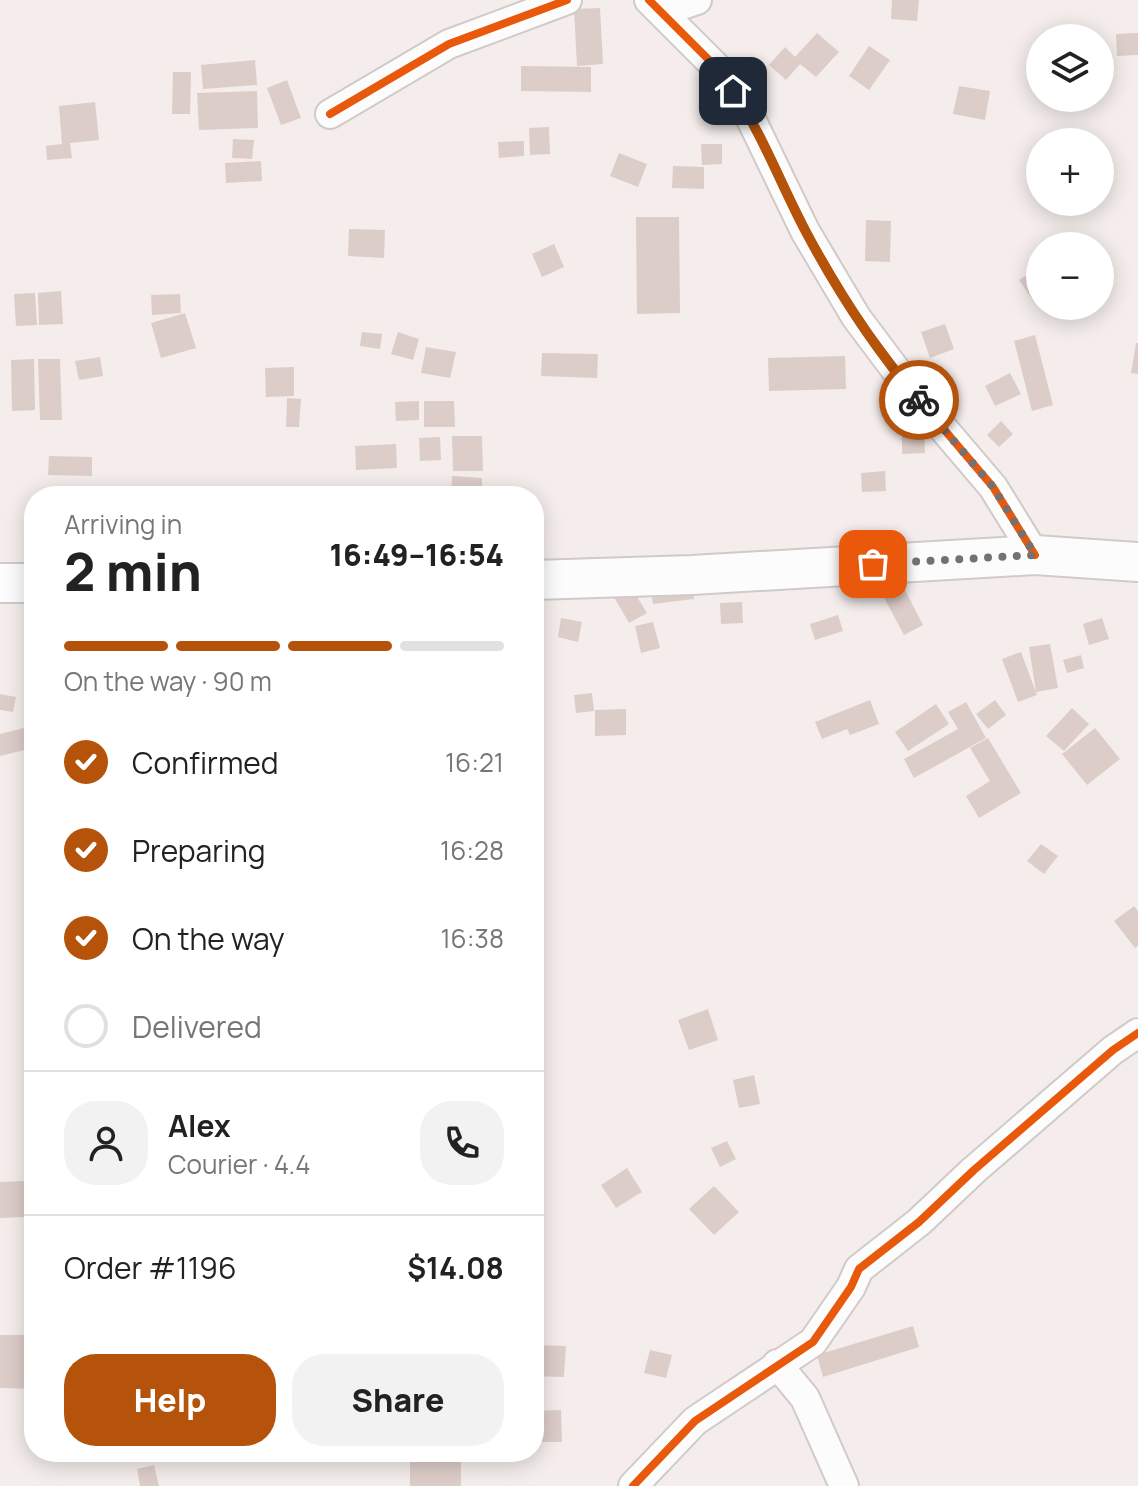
<!DOCTYPE html>
<meta charset="utf-8">
<style>
body{margin:0;font-family:Manrope,sans-serif;background:#f2f2f2;color:#222;height:100vh;display:flex;flex-direction:column;font-size:30px;white-space:nowrap}
*{box-sizing:border-box;margin:0}
p{font-size:26px;color:#767676}
.icon{flex:none;width:44px;height:44px;fill:none;stroke:currentColor;stroke-width:2;stroke-linecap:round;stroke-linejoin:round}
.map{position:relative;flex:1;overflow:hidden}
.side{position:absolute;left:24px;top:486px;width:520px;height:976px;display:flex;flex-direction:column;background:#fff;border-radius:32px;box-shadow:0 4px 20px #0003}
.side>*{flex:none}
.buttons{position:absolute;left:1026px;top:24px;display:grid;gap:16px}
.buttons a{display:grid;place-items:center;width:88px;height:88px;border-radius:50%;background:#fff;box-shadow:0 4px 20px #0003;font-size:40px}
.pin{position:absolute;display:grid;place-items:center;width:68px;height:68px;color:#fff;margin:-34px;border-radius:16px;box-shadow:0 4px 12px #0006}
.courier{position:absolute;display:grid;place-items:center;width:80px;height:80px;margin:-40px;border:6px solid #b45309;border-radius:50%;background:#fff;color:#222;box-shadow:0 2px 10px #0007}
.overview em{font-style:normal;font-weight:800}
.overview div{display:flex;flex-direction:column-reverse}
.overview{display:flex;align-items:center;justify-content:space-between;height:136px;padding:0 40px}
h1{font-size:52px;font-weight:800;line-height:60px}
.bar{display:grid;grid-template-columns:repeat(4,1fr);gap:12px 8px;align-content:center;height:96px;padding:0 40px}
.bar i{height:10px;border-radius:6px;background:#e0e0e0}
.bar .selected{background:#b45309}
.bar p{grid-column:span 4}
.line{display:flex;align-items:center;gap:20px;padding:0 40px;border-top:2px solid #e0e0e0}
.line div{flex:1}
.round{display:grid;place-items:center;flex:none;width:84px;height:84px;border-radius:32px;background:#f2f2f2}
ol{padding:0 40px;list-style:none}
li{display:flex;align-items:center;gap:24px;height:88px}
li p{margin-inline-start:auto}
li .icon{padding:8px;border-radius:50%;background:#b45309;color:#fff;stroke-width:4}
li:last-child{color:#767676}
li i{width:44px;height:44px;border:4px solid #e0e0e0;border-radius:50%}
.cta{display:flex;gap:16px;margin-top:auto;padding:16px 40px}
.cta a{flex:1;height:92px;border-radius:32px;background:#b45309;color:#fff;font-size:32px;font-weight:800;line-height:92px;text-align:center}
.cta a+a{background:#f2f2f2;color:#222}
.map>svg:first-child{display:block}
</style>
<div class="map">
<svg width="1138" height="1486" viewBox="0 0 1138 1486">
<rect width="100%" height="100%" fill="#f4edec"/>
<path fill="#ddcdc9" d="M 892,0 L 919,0 L 917,21 L 891,19 Z
M 600,8 L 603,64 L 577,66 L 574,9 Z
M 817,33 L 839,52 L 816,77 L 800,64 L 786,80 L 769,65 L 785,47 L 795,57 Z
M 1138,33 L 1138,55 L 1117,56 L 1116,34 Z
M 869,46 L 890,60 L 869,90 L 849,76 Z
M 255,60 L 257,85 L 203,89 L 201,65 Z
M 521,66 L 591,67 L 591,92 L 521,91 Z
M 173,72 L 191,72 L 190,114 L 172,114 Z
M 287,80 L 301,118 L 281,125 L 267,88 Z
M 959,86 L 990,91 L 985,120 L 953,114 Z
M 257,91 L 258,128 L 199,130 L 197,93 Z
M 95,102 L 99,140 L 70,143 L 72,158 L 47,160 L 46,146 L 62,144 L 59,106 Z
M 549,127 L 550,154 L 530,155 L 529,128 Z
M 233,139 L 254,140 L 252,159 L 232,158 Z
M 524,141 L 524,156 L 499,158 L 498,142 Z
M 701,144 L 722,144 L 722,164 L 702,165 Z
M 619,153 L 647,164 L 638,187 L 610,176 Z
M 261,161 L 262,181 L 226,183 L 225,163 Z
M 673,166 L 704,167 L 704,189 L 672,188 Z
M 636,217 L 679,217 L 680,313 L 637,314 Z
M 866,220 L 891,221 L 890,262 L 865,261 Z
M 349,229 L 385,230 L 384,258 L 348,256 Z
M 554,244 L 564,267 L 542,277 L 532,254 Z
M 1040,267 L 1040,298 L 1034,302 L 1019,280 Z
M 61,291 L 63,324 L 39,325 L 38,293 Z
M 35,293 L 37,325 L 16,326 L 14,294 Z
M 180,294 L 181,313 L 152,315 L 151,295 Z
M 185,313 L 196,348 L 161,358 L 151,323 Z
M 945,324 L 954,349 L 930,358 L 921,332 Z
M 362,332 L 382,334 L 380,349 L 360,346 Z
M 398,332 L 419,339 L 413,360 L 391,354 Z
M 1035,335 L 1053,405 L 1032,411 L 1014,341 Z
M 1136,343 L 1138,343 L 1138,374 L 1131,373 Z
M 426,347 L 456,352 L 450,378 L 421,373 Z
M 542,353 L 598,354 L 597,378 L 541,376 Z
M 845,356 L 846,389 L 769,391 L 768,358 Z
M 100,357 L 103,376 L 79,380 L 75,361 Z
M 34,359 L 35,410 L 12,411 L 11,360 Z
M 38,359 L 60,359 L 62,420 L 40,420 Z
M 294,367 L 294,396 L 266,397 L 265,368 Z
M 1010,373 L 1021,394 L 995,406 L 985,386 Z
M 287,398 L 301,399 L 299,427 L 286,427 Z
M 419,401 L 419,420 L 396,421 L 395,402 Z
M 424,401 L 454,401 L 455,427 L 424,427 Z
M 1001,421 L 1013,434 L 999,447 L 987,435 Z
M 924,427 L 925,453 L 902,454 L 902,428 Z
M 452,436 L 482,436 L 483,471 L 453,471 Z
M 440,437 L 441,460 L 420,461 L 419,438 Z
M 396,444 L 397,468 L 356,470 L 355,446 Z
M 49,456 L 92,457 L 92,476 L 48,475 Z
M 885,471 L 886,491 L 862,492 L 861,473 Z
M 452,476 L 482,478 L 482,496 L 451,496 Z
M 901,582 L 923,625 L 904,635 L 881,592 Z
M 692,585 L 694,599 L 653,604 L 651,590 Z
M 631,587 L 647,613 L 629,623 L 614,597 Z
M 742,602 L 743,623 L 721,624 L 720,603 Z
M 838,615 L 843,631 L 815,640 L 810,624 Z
M 561,618 L 582,622 L 578,642 L 558,637 Z
M 1102,618 L 1109,639 L 1089,645 L 1083,624 Z
M 653,622 L 660,648 L 641,653 L 635,626 Z
M 1050,644 L 1058,688 L 1036,692 L 1029,647 Z
M 1021,652 L 1037,695 L 1018,702 L 1002,659 Z
M 1081,655 L 1084,668 L 1067,673 L 1063,660 Z
M 592,693 L 594,711 L 576,713 L 574,695 Z
M 0,694 L 16,697 L 13,712 L 0,710 Z
M 870,700 L 879,724 L 850,735 L 847,729 L 822,739 L 815,722 Z
M 995,700 L 1006,715 L 988,729 L 976,714 Z
M 966,702 L 986,738 L 914,778 L 904,759 L 958,729 L 948,712 Z
M 936,704 L 949,724 L 908,751 L 895,732 Z
M 1072,708 L 1089,724 L 1064,751 L 1046,736 Z
M 626,709 L 626,735 L 595,736 L 595,710 Z
M 28,727 L 33,748 L 0,756 L 0,734 Z
M 1095,728 L 1120,759 L 1087,785 L 1062,754 Z
M 988,738 L 1021,793 L 979,818 L 966,796 L 990,781 L 970,748 Z
M 1041,844 L 1058,856 L 1044,874 L 1027,861 Z
M 1134,906 L 1138,911 L 1138,946 L 1135,948 L 1114,921 Z
M 708,1009 L 718,1040 L 689,1050 L 678,1020 Z
M 754,1075 L 760,1104 L 739,1108 L 733,1080 Z
M 727,1141 L 736,1159 L 720,1167 L 711,1148 Z
M 627,1168 L 642,1192 L 616,1208 L 601,1185 Z
M 24,1181 L 25,1217 L 0,1218 L 0,1182 Z
M 714,1186 L 739,1212 L 714,1235 L 689,1209 Z
M 913,1326 L 919,1347 L 823,1377 L 817,1355 Z
M 0,1335 L 34,1335 L 34,1389 L 0,1388 Z
M 534,1345 L 566,1346 L 564,1377 L 534,1376 Z
M 650,1350 L 672,1355 L 666,1378 L 644,1373 Z
M 561,1410 L 562,1442 L 539,1442 L 539,1447 L 534,1447 L 534,1411 Z
M 454,1452 L 468,1452 L 468,1460 L 453,1459 Z
M 410,1460 L 461,1461 L 461,1486 L 410,1486 Z
M 154,1465 L 159,1486 L 140,1486 L 137,1469 Z"/>
<g fill="none" stroke-linecap="round" stroke-linejoin="round">
<g stroke="#d0cac9" stroke-width="32">
<path id="street" d="M 649,0 L 715,66 L 750,117 L 805,231 L 856,317 L 913,393 L 993,487 L 1035,555
M 661,12 L 697,0
M 330,114 L 449,44 L 567,0
M 777,1364 L 805,1398 L 844,1486
M 633,1486 L 695,1421 L 813,1342 L 851,1287 L 859,1269 L 919,1222 L 974,1170 L 1113,1050 L 1138,1033"/>
</g>
<g stroke="#d0cac9" stroke-width="42">
<path id="secondary" d="M 534,580 L 692,575 L 1035,555 L 1138,562
M 0,583 L 34,583"/>
</g>
<use href="#street" stroke="#fdfcfc" stroke-width="28"/>
<use href="#secondary" stroke="#fdfcfc" stroke-width="38"/>
<g stroke="#fff" stroke-width="13">
<path id="cycleway" d="M 649,0 L 715,66 L 750,117 L 805,231 L 856,317 L 913,393 L 993,487 L 1035,555
M 330,114 L 449,44 L 567,0
M 633,1486 L 695,1421 L 813,1342 L 851,1287 L 859,1269 L 919,1222 L 974,1170 L 1113,1050 L 1138,1033"/>
</g>
<use href="#cycleway" stroke="#e8590c" stroke-width="8"/>
</g>
<g fill="none" stroke-linecap="round" stroke-linejoin="round">
<path stroke="#76706f" stroke-width="8" stroke-dasharray="0 14.4" d="M 873,564 L 1035,555 L 993,487 L 919,400"/>
<path stroke="#b45309" stroke-width="10" d="M 733,91 C 763,135 781,185 806,232 C 838,292 875,349 919,400"/>
</g>
</svg>
<div class="buttons">
<a><svg class="icon" aria-label="layers" viewBox="0 0 24 24"><path d="M12 4l9 5-9 5-9-5zM3 14l9 5 9-5"/></svg></a>
<a>+</a>
<a>−</a>
</div>
<div class="pin" style="left:873px;top:564px;background:#ea580c"><svg class="icon" aria-label="bag" viewBox="0 0 24 24"><path d="M5 8h14l-1 12H6zM9 8a3 3 0 0 1 6 0"/></svg></div>
<div class="pin" style="left:733px;top:91px;background:#1f2937"><svg class="icon" aria-label="home" viewBox="0 0 24 24"><path d="M3 11l9-7 9 7M6 9v11h12V9"/></svg></div>
<div class="courier" style="left:919px;top:400px"><svg class="icon" aria-label="bike" viewBox="0 0 24 24"><circle cx="6" cy="16" r="4"/><circle cx="18" cy="16" r="4"/><path d="M6 16l4-8h5l3 8M10 8l3 8H6M13 5h3"/></svg></div>
<section class="side">
<div class="overview"><div><h1>2 min</h1><p>Arriving in</p></div><em>16:49–16:54</em></div>
<div class="bar"><i class="selected"></i><i class="selected"></i><i class="selected"></i><i></i><p>On the way · 90 m</p></div>
<ol>
<li><svg class="icon" aria-label="check" viewBox="0 0 24 24"><path d="M5 12l5 5 9-10"/></svg>Confirmed<p>16:21</p></li>
<li><svg class="icon" aria-label="check" viewBox="0 0 24 24"><path d="M5 12l5 5 9-10"/></svg>Preparing<p>16:28</p></li>
<li><svg class="icon" aria-label="check" viewBox="0 0 24 24"><path d="M5 12l5 5 9-10"/></svg>On the way<p>16:38</p></li>
<li><i></i>Delivered</li>
</ol>
<div class="line" style="height:144px"><a class="round"><svg class="icon" aria-label="person" viewBox="0 0 24 24"><circle cx="12" cy="8" r="4"/><path d="M4 21q1-7 8-7t8 7"/></svg></a><div><b>Alex</b><p>Courier · 4.4</p></div><a class="round"><svg class="icon" aria-label="phone" viewBox="0 0 24 24"><path d="M5 4h4l2 5-3 2q2 4 5 5l2-3 5 2v4C11 20 4 13 5 4z"/></svg></a></div>
<div class="line" style="height:104px"><div>Order #1196</div><b>$14.08</b></div>
<div class="cta"><a>Help</a><a>Share</a></div>
</section>
</div>
